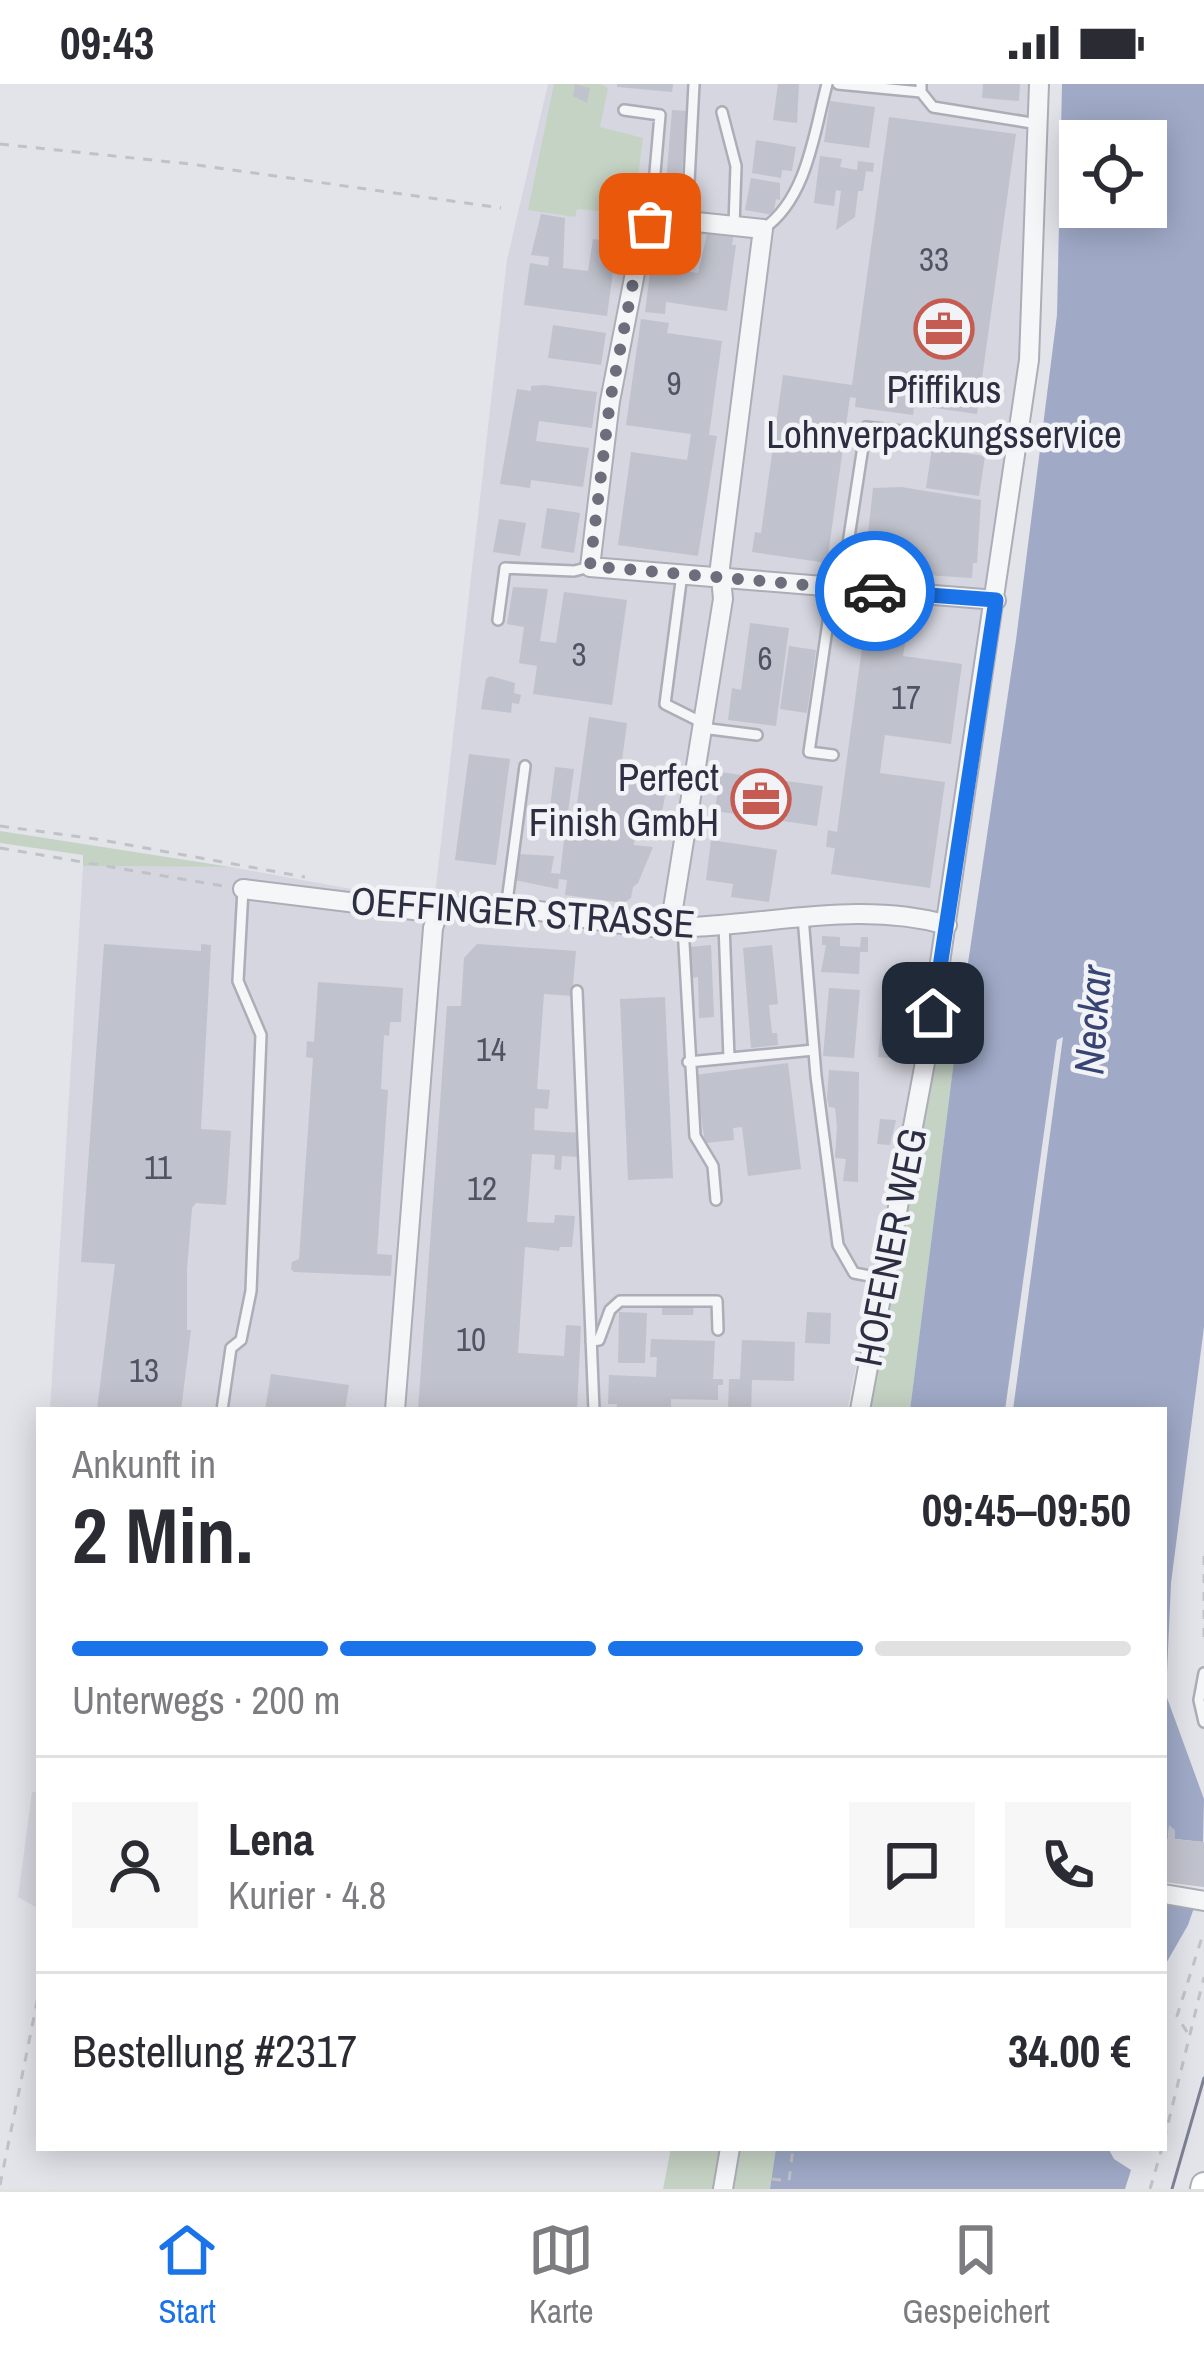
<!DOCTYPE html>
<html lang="de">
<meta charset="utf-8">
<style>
body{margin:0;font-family:"Archivo Narrow",sans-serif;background:#f7f7f7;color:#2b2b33;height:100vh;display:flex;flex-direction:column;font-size:45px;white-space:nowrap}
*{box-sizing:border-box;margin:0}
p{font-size:39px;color:#7c7c81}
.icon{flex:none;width:66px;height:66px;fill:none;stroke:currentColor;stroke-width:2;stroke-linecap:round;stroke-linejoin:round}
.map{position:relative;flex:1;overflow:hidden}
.drawer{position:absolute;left:36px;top:1323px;width:1131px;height:744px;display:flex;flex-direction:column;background:#fff;border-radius:0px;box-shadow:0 6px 30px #0003}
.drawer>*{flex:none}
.buttons{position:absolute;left:1059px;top:36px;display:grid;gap:24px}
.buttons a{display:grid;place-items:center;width:108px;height:108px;border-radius:0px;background:#fff;box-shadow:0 6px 30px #0003;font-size:60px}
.pin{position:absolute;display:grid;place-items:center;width:102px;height:102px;color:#fff;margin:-51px;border-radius:24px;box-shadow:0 6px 18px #0006}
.courier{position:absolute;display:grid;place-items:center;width:120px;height:120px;margin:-60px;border:9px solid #1a73e8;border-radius:50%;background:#fff;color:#222;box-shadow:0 3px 15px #0007}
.summary em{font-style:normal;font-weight:700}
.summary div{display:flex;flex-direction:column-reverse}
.summary{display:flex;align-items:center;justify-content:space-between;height:204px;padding:0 36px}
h1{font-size:78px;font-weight:700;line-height:90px}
.bar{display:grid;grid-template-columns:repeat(4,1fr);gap:18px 12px;align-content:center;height:144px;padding:0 36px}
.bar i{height:15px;border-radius:9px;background:#e1e1e2}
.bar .selected{background:#1a73e8}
.bar p{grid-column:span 4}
.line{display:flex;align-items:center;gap:30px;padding:0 36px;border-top:3px solid #e1e1e2}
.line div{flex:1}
.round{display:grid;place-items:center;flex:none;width:126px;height:126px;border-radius:0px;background:#f7f7f7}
.status{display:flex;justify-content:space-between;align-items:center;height:84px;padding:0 60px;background:#fff;direction:ltr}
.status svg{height:33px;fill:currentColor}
.tab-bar{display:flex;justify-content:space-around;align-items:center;height:168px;border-top:3px solid #e1e1e2;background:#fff;font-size:33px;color:#7c7c81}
.tab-bar a{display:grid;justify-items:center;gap:6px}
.tab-bar .selected{color:#1a73e8}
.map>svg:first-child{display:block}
</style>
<div class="status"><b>09:43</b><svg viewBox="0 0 49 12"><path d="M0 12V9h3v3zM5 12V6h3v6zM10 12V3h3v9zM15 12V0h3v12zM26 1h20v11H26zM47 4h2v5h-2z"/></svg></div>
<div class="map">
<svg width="1204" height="2105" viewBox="0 0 1204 2105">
<rect width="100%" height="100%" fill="#e3e4ea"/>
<path fill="#d5d6df" d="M 548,0 L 1036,0 L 1036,143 L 947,841 L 847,1326 L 50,1326 L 83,782 L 231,783 L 434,820 L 507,176 Z
M 32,1708 L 39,1709 L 39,1825 L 18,1813 Z"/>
<path fill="#c5d3c4" d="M 554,0 L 601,0 L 608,4 L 600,43 L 643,54 L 633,130 L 577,125 L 575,133 L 528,126 Z
M 0,747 L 231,783 L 83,782 L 83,771 L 0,759 Z
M 956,960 L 910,1326 L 870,1326 L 936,973 Z
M 671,2064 L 776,2064 L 770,2105 L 663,2105 Z"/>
<path fill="#a0aac7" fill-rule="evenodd" d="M 1062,0 L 1204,0 L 1204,1243 L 1171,1499 L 1166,1611 L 1204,1715 L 1203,1758 L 1175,1755 L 1169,1743 L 1168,1755 L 1164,1754 L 1164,1326 L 1013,1326 L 1063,953 L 1057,956 L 1005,1326 L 910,1326 L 956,960 L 1016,556 L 1057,231 ZM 1080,57 L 1146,57 L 1146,123 L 1080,123 Z
M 1198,1812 L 1188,1841 L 1164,1883 L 1164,1813 Z
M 776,2064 L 1108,2064 L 1114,2075 L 1131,2086 L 1125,2105 L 770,2105 Z"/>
<path fill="#c0c2cd" d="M 575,0 L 590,4 L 587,19 L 573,12 Z
M 617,0 L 673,0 L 672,8 L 617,3 Z
M 778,0 L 799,0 L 797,39 L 773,36 Z
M 983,0 L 1020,0 L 1019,17 L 982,14 Z
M 830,17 L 875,23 L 869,64 L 824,58 Z
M 672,26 L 687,27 L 681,99 L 666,98 Z
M 889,33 L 1016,50 L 977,330 L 914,321 L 913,331 L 855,323 L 856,314 L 850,313 L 827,479 L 752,468 L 755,448 L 761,449 L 783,291 L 852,301 Z
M 756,56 L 796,63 L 792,87 L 782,86 L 781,94 L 752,89 Z
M 820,72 L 842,75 L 840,83 L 857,86 L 858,77 L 874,79 L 873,88 L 866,87 L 863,107 L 858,107 L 855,133 L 836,146 L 841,107 L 836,106 L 834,122 L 814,119 Z
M 751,94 L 780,99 L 780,116 L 776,115 L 773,131 L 745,126 Z
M 541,130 L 565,134 L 563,184 L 588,187 L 593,155 L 617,158 L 607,232 L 524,221 L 530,179 L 548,182 L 549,173 L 531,171 Z
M 708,146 L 734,150 L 732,161 L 736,161 L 727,227 L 666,218 L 665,230 L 645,228 L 651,182 L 698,189 Z
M 641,235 L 669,239 L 667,249 L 722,257 L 709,351 L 717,352 L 698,472 L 618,461 L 631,368 L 687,376 L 691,350 L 626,341 Z
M 553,241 L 606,249 L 601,281 L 548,274 Z
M 544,301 L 597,308 L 592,344 L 539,337 L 536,357 L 589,364 L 583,403 L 531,396 L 530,404 L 500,400 L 517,305 L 531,307 L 531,302 Z
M 932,364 L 985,372 L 979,412 L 926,404 Z
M 901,403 L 981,416 L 977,479 L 973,479 L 972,494 L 876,488 L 877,472 L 862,471 L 863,458 L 867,458 L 873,404 Z
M 547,424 L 580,429 L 574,469 L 541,464 Z
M 499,435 L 526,439 L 520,472 L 493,468 Z
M 513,503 L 548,505 L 540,557 L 556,559 L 564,508 L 627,516 L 612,621 L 533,610 L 537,582 L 519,579 L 524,543 L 507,540 Z
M 867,527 L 909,533 L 903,572 L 962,580 L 951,660 L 885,651 L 880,689 L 945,698 L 930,804 L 831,790 L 835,764 L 826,763 L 828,746 L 837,748 Z
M 750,539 L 789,544 L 776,642 L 728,636 L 732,604 L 741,606 Z
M 789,562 L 816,566 L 807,629 L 780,625 Z
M 490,592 L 515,599 L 514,609 L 521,611 L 519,620 L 512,619 L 511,629 L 481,625 L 486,595 Z
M 589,633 L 627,639 L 620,691 L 668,697 L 659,743 L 649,751 L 647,747 L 635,749 L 634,761 L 653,763 L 638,799 L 633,803 L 631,814 L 624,819 L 565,811 L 567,796 L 559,795 L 558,805 L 515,796 L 519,770 L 554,772 L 551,789 L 560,790 L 565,748 L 573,749 Z
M 469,670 L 510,675 L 496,781 L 455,776 Z
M 555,683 L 574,685 L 566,742 L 548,739 Z
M 720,688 L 823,702 L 817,742 L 715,727 Z
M 711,756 L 777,766 L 769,818 L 731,813 L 733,800 L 706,796 Z
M 822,852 L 840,853 L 840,862 L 860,863 L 861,853 L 868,853 L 868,868 L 860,868 L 859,890 L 821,888 L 826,861 L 822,861 Z
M 104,860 L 201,867 L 201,860 L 211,861 L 201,1045 L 231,1047 L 226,1121 L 196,1119 L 192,1124 L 187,1185 L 187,1246 L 191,1246 L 181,1326 L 97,1326 L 115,1180 L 81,1178 Z
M 477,860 L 576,867 L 572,912 L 544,910 L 537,1005 L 550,1006 L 548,1025 L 535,1024 L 534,1046 L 580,1049 L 578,1073 L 562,1072 L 561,1086 L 554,1085 L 555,1071 L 532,1070 L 527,1138 L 554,1139 L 555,1131 L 575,1132 L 572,1163 L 560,1163 L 559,1167 L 525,1163 L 518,1269 L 564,1272 L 566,1241 L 581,1242 L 577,1326 L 418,1326 L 447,922 L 461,922 L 464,874 Z
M 711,861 L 714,933 L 699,934 L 698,893 L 693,894 L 690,863 Z
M 772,861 L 778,920 L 769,921 L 772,949 L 777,949 L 778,961 L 751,964 L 743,864 Z
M 886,893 L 907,895 L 899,975 L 878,973 Z
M 318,898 L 403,904 L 401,938 L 390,938 L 389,952 L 384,951 L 381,1005 L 388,1006 L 377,1170 L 392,1171 L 391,1192 L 294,1188 L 291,1185 L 292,1178 L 299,1175 L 313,974 L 306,973 L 307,957 L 314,958 Z
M 829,904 L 860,906 L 854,974 L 823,972 Z
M 665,913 L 673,1094 L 628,1096 L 620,915 Z
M 788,979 L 801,1085 L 748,1092 L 742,1043 L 733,1044 L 734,1056 L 705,1059 L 695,991 Z
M 829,986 L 859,988 L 858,1098 L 843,1097 L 846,1075 L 835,1074 L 837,1043 L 835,1024 L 829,1023 L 827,1015 Z
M 880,1035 L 896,1036 L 890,1061 L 877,1060 Z
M 662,1219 L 694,1220 L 693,1231 L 662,1231 Z
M 619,1228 L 647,1229 L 645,1279 L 618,1279 Z
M 807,1228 L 831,1229 L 830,1260 L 805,1259 Z
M 651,1255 L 715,1257 L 713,1295 L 723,1295 L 723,1301 L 718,1301 L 718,1316 L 671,1315 L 671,1326 L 616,1326 L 617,1320 L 608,1320 L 609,1291 L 656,1293 L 657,1273 L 650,1273 Z
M 742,1256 L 795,1258 L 794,1297 L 752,1296 L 751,1326 L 728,1326 L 729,1295 L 740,1295 Z
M 271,1290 L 349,1301 L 345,1326 L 265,1326 Z
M 1169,1741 L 1175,1746 L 1175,1755 L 1204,1758 L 1204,1803 L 1164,1798 L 1164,1754 L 1168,1755 Z"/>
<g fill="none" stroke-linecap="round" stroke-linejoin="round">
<g stroke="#acadb7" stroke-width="14">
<path id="lane" d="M 838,0 L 921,8 L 921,0
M 921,8 L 933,23 L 1038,40
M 624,26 L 660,31 L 652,123 L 655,138
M 722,28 L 736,82 L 734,142
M 687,137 L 694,0
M 763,145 C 807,115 814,49 827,0
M 682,490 L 665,620 L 703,639
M 833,504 L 809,668 L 833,671
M 841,505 L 866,343 L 901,347
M 498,536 L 505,484 L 574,487 L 590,483
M 702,644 L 757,651
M 506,825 L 525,682
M 803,833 L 816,992 L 838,1161 L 854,1189 L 886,1195
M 724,840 L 729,974
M 683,842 L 695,1052 L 713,1082 L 716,1116
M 577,907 L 594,1326
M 688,978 L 814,966
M 591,1257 L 599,1256 L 610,1226 L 620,1217 L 717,1217 L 718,1246
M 222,1326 L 231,1264 L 241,1256 L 251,1207 L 261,951 L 238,897 L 243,805
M 1204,1589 L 1199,1616 L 1204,1638"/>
</g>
<g stroke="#acadb7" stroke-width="22">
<path id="street" d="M 243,805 L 438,829 C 469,808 594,838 637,842 C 740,851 845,812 947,841
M 670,843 L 723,515 L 720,483 L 763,145 L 687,137 L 650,140 L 641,158 L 610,317 L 590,483 C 725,494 860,506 996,516
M 395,1326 L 433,844 L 438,829
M 860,1326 L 926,973 L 1029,276 L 1039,0
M 1164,1810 L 1204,1817
M 723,2105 L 730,2064"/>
</g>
<g stroke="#acadb7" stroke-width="28">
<path id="secondary" d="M 1203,2105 L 1204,2101"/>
</g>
<path stroke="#c1c2c8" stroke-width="3" stroke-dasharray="9 9" stroke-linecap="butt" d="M 0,60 L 190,80 L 501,124
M 0,742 L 96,755 L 305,793
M 0,764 L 223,802
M 1204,1472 L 1204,1561
M 1187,1948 L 1177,1932 L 1204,1847
M 1164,2056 L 1204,1893
M 772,2095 L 789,2097 L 793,2064
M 0,2101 L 39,1908
M 1150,2105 L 1162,2064"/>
<use href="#lane" stroke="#f5f6f8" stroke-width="9"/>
<use href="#street" stroke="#f5f6f8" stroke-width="18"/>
<use href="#secondary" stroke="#fff" stroke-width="24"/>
<path stroke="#7d8093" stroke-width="3" d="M 1172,2105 L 1204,1994"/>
</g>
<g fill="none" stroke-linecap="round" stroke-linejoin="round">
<path stroke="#6c6e7c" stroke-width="12" stroke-dasharray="0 21.6" d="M 650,140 L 641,158 L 610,317 L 590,482 L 875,507"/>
<path stroke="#1a73e8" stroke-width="15" d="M 875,507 L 996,516 L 933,929"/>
</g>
<defs>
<g id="office-ring" transform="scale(3)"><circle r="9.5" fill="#f2f3f7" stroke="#c65b51" stroke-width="1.5"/><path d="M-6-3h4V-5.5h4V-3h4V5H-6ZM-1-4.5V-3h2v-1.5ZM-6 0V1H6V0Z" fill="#c65b51"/></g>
</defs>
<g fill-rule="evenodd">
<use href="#office-ring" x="944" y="245"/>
<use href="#office-ring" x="761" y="715"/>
</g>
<g text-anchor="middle" stroke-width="9" stroke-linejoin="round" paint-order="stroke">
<g font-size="33" fill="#515364">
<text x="934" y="187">33</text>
<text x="674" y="311">9</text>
<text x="579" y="582">3</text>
<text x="765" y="586">6</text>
<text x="906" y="625">17</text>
<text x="491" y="977">14</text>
<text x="158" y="1095">11</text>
<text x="482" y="1116">12</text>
<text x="471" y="1267">10</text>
<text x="144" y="1298">13</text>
</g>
<g font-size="39" fill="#2c2e41" stroke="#f2f3f7">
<text x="944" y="319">Pfiffikus<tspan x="944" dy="45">Lohnverpackungsservice</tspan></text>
<text x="719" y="707" text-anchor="end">Perfect<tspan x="719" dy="45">Finish GmbH</tspan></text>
</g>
<g font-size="39" fill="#2c2e41" stroke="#f2f3f7">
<text transform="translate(523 828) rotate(4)" y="14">OEFFINGER STRASSE</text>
<text transform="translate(890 1163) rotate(-79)" y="14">HOFENER WEG</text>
</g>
<g font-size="42" font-style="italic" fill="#384473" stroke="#f2f3f7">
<text transform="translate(1092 936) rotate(-86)" y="15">Neckar</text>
</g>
</g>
</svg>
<div class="buttons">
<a><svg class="icon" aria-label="locate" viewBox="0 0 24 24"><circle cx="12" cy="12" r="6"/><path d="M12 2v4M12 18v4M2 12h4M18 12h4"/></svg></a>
</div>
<div class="pin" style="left:650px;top:140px;background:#ea580c"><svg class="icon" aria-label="bag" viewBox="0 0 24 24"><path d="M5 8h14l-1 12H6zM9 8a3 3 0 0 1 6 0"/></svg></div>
<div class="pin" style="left:933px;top:929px;background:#1f2937"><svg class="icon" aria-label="home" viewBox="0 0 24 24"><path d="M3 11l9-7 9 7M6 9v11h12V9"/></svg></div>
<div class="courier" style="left:875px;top:507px"><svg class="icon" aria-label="car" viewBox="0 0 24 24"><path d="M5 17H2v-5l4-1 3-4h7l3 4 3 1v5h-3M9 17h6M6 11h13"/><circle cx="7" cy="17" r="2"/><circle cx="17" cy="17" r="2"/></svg></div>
<section class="drawer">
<div class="summary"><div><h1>2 Min.</h1><p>Ankunft in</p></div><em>09:45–09:50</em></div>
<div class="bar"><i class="selected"></i><i class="selected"></i><i class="selected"></i><i></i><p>Unterwegs · 200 m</p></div>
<div class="line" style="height:216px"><a class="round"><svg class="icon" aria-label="person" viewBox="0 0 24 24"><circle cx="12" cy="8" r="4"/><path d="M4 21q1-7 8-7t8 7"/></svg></a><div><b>Lena</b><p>Kurier · 4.8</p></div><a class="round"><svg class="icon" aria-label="chat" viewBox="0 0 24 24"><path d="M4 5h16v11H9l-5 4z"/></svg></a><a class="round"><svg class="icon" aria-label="phone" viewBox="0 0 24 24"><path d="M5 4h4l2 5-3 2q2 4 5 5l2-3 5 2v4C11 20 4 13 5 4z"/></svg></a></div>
<div class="line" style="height:156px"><div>Bestellung #2317</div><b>34.00 €</b></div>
</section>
</div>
<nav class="tab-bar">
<a class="selected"><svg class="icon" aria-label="home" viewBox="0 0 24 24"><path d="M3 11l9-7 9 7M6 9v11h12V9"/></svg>Start</a>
<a><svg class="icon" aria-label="map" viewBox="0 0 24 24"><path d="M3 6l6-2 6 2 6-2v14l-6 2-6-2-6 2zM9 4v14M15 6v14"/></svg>Karte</a>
<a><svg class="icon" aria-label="saved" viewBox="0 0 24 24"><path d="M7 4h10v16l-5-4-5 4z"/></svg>Gespeichert</a>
</nav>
